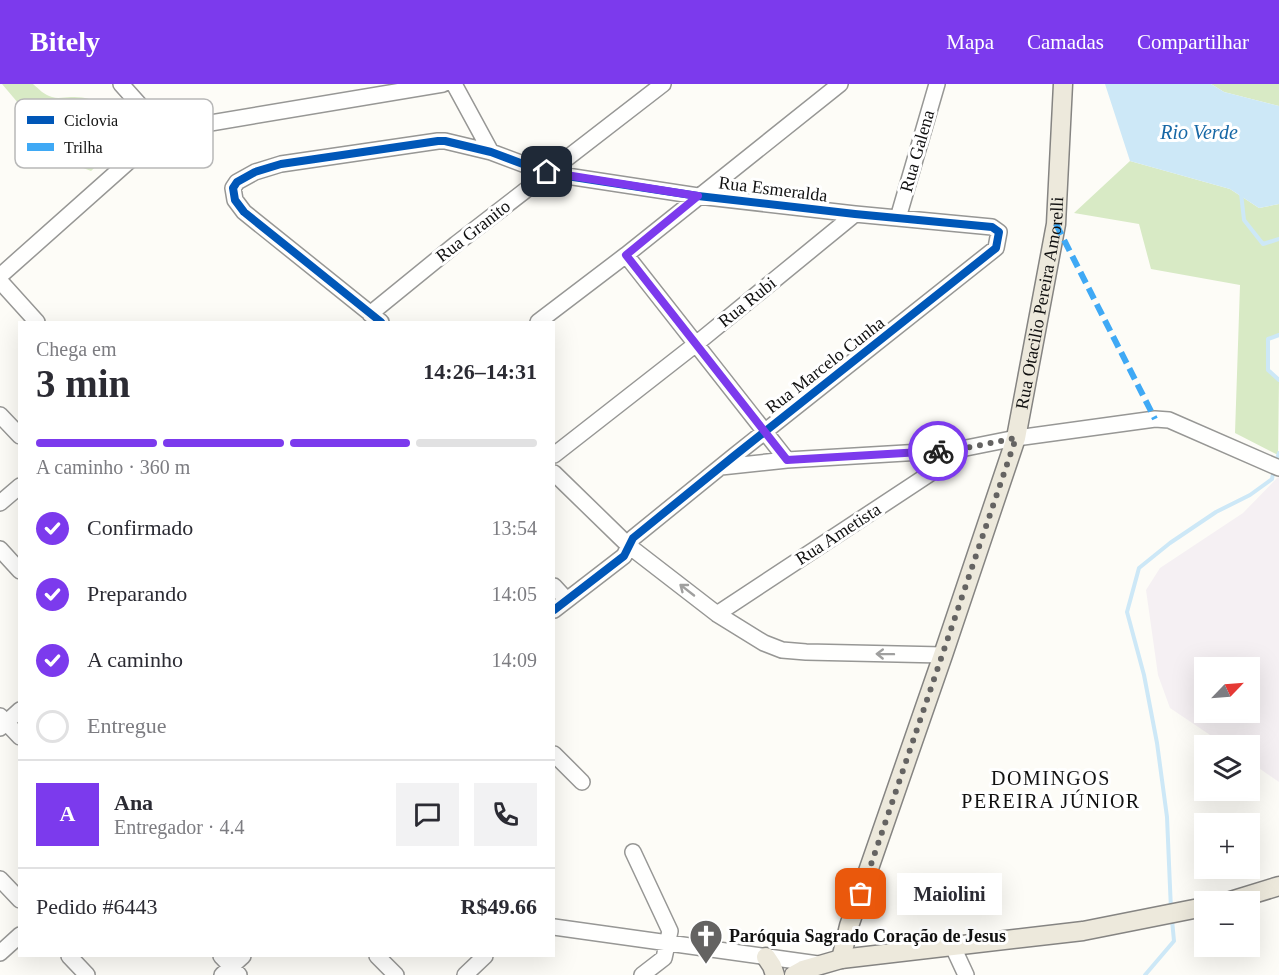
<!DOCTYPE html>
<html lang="pt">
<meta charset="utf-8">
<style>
body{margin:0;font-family:Georgia,serif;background:#f2f2f3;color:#2b2b33;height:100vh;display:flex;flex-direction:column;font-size:22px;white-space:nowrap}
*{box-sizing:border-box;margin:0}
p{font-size:20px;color:#7c7c81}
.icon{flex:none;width:33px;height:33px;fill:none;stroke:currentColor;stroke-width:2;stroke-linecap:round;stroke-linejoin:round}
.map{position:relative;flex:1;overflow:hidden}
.side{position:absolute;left:18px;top:237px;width:537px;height:636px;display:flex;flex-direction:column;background:#fff;border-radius:0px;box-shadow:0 6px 24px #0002}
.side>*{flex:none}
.needle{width:39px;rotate:65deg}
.controls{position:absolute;left:1194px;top:573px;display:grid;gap:12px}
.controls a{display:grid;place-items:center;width:66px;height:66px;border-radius:0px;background:#fff;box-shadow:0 6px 24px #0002;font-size:30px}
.pin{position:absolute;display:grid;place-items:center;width:51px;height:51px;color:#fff;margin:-26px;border-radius:12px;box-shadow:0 3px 9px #0006}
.courier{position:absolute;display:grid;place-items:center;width:60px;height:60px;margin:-30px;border:4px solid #7c3aed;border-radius:50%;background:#fff;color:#222;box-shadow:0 2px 8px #0007}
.bubble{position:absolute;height:42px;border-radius:0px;background:#fff;box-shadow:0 6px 24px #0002;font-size:20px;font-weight:700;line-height:42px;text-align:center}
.overview em{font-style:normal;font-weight:700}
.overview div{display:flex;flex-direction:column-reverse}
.overview{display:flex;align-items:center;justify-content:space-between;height:102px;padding:0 18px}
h1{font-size:39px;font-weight:700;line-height:45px}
.bar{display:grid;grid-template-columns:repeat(4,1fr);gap:9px 6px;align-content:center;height:72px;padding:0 18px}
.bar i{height:8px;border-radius:4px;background:#e1e1e2}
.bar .active{background:#7c3aed}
.bar p{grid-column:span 4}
.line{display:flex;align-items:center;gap:15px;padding:0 18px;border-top:2px solid #e1e1e2}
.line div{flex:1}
.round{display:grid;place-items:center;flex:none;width:63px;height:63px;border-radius:0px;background:#f2f2f3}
ol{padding:0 18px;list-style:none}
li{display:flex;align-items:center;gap:18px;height:66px}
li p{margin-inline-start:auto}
li .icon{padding:6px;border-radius:50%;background:#7c3aed;color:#fff;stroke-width:4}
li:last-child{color:#7c7c81}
li i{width:33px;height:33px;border:3px solid #e1e1e2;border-radius:50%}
header{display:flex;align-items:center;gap:36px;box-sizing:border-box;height:84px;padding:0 30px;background:#7c3aed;color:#fff}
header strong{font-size:28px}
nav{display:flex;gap:33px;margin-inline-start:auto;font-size:21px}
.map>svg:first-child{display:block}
</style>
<header>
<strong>Bitely</strong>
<nav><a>Mapa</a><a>Camadas</a><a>Compartilhar</a></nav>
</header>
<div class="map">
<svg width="1279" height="891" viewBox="0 0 1279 891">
<rect width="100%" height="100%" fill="#fdfcf7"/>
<path fill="#f5f0f3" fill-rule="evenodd" d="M 1279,392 L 1279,698 L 1250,678 L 1250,662 L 1225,661 L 1170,624 L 1158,591 L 1146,506 L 1160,484 L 1243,429 ZM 1204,584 L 1250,584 L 1250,628 L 1204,628 Z"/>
<path fill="#d8eac5" d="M 2,0 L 33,0 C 39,5 44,11 52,13 C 58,15 65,13 71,13 C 75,13 81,13 85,14 C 102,17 126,38 124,56 L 91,87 L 68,78 Z
M 1211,0 L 1279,0 L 1279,22 L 1224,8 Z
M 1130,77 L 1230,105 L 1259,124 L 1279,120 L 1279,251 L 1268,255 L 1268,285 L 1279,296 L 1278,371 L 1235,349 L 1240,201 L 1151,185 L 1139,140 L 1074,129 Z"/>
<path fill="#cde8f7" d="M 1105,0 L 1211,0 L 1224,8 L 1279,22 L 1279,120 L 1259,124 L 1230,105 L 1130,77 Z"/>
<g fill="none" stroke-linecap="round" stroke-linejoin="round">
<path stroke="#cde8f7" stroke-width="4" d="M 1241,109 L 1244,136 L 1263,160 L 1279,155
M 1279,251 L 1268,255 L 1268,286 L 1279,296
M 1276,378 L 1279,369
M 1171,826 L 1167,733 L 1157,659 L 1144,591 L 1127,528 L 1139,484 L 1170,459 L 1216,428 L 1250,411 L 1272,395 L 1274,385
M 1145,891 L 1174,857 L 1172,836"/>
<g stroke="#979795" stroke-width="18">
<path id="minor" d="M 121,0 L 163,47
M 454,0 L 491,68
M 163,47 L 443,0
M 898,134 L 937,0
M 626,171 L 787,376
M 0,192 L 163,47
M 0,197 L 37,238
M 370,230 L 456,160 L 663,0
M 381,238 L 244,128 L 235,116 L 233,104 L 237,98 L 255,88 L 281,80 L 438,57 L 445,57 L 491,68 L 547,89 L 698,112 L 855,130 L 992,143 L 999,148 L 996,164 L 734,372 L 633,454 L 624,472 L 554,526
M 538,238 L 626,171 L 840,0
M 0,331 L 20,352
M 554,371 L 696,260 L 855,130
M 721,383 L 787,376 L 956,366 L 1016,354 L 1155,335 L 1169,336 L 1279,384
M 554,389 L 629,462 L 717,530 L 764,559 L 782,566 L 806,568 L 943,571
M 0,419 L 20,402
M 0,465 L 20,487
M 554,502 L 566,515
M 717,530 L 946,379 L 956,366
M 0,632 L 20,653
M 0,644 L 20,626
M 554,670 L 582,698
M 633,768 L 670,847 L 664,874 L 642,891
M 0,795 L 20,816
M 554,843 L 818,880
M 953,863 L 966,891
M 0,869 L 20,851
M 69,872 L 87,891
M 221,872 L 239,891
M 377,872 L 396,891
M 222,891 L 243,872
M 465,891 L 485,872"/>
</g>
<g stroke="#858482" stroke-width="21">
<g id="major">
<path d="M 1227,818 L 1279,802"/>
<path d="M 766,873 L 772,882 L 775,891"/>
<path id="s1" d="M 841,875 L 849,842 L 943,571 L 1016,354 L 1056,140 L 1063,0"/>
<path d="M 794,891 L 803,886 L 841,875 L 1083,847 L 1204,823"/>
</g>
</g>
<use href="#minor" stroke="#fffffe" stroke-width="15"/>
<use href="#major" stroke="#ede9dc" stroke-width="18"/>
<path stroke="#3fa9f5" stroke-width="6" stroke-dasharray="12 6" stroke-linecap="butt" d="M 1056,140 L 1155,335"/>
<g stroke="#fff" stroke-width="11">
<path id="cycleway" d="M 381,238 L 244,128 L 235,116 L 233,104 L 237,98 L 255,88 L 281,80 L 438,57 L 445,57 L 491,68 L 547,89 L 698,112 L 855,130 L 992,143 L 999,148 L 996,164 L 734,372 L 633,454 L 624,472 L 554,526"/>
</g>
<use href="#cycleway" stroke="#0057b8" stroke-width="8"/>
</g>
<defs><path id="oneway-shaft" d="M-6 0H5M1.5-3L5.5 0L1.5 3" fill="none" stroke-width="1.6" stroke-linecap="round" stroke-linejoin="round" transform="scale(1.5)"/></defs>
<g stroke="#a0a09f">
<use href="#oneway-shaft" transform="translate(687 506) rotate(-142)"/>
<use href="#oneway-shaft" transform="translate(885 570) rotate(-179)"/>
</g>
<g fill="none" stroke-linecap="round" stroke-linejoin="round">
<path stroke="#646362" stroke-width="6" stroke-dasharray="0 10.8" d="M 861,810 L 1016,354 L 956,366 L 938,367"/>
<path stroke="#7c3aed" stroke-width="8" d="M 547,88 L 698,112 L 626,171 L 787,376 L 938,367"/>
</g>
<defs>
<g id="church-pin" transform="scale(1.725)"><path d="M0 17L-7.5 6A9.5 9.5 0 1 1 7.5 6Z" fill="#646362" stroke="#fff"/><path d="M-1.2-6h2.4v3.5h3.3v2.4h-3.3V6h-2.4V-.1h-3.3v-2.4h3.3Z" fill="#fff"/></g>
</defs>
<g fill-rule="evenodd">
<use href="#church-pin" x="706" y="852"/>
</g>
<g text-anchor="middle" stroke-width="6" stroke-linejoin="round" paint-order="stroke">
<g font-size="18" fill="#111" stroke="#fff">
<text transform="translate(917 67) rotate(-74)" y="6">Rua Galena</text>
<text transform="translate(773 105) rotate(7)" y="6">Rua Esmeralda</text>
<text transform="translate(473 147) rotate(-38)" y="6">Rua Granito</text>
<text transform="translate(747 218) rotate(-39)" y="6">Rua Rubi</text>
<text dy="6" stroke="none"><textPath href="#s1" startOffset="687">Rua Otacilio Pereira Amorelli</textPath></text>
<text transform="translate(825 281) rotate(-38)" y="6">Rua Marcelo Cunha</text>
<text transform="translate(838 450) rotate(-33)" y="6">Rua Ametista</text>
</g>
<g font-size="18" font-weight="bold" fill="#111" stroke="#fff" text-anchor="start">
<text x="729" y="858">Paróquia Sagrado Coração de Jesus</text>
</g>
<g font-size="20" font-style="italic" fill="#1768a6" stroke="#fff">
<text x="1199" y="55">Rio Verde</text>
</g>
<g font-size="20" letter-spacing="1.5" fill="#111" stroke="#fff">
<text x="1051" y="701">DOMINGOS<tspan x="1051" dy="23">PEREIRA JÚNIOR</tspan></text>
</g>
</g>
<rect x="15" y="15" width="198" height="69" rx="9" fill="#fff" stroke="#b8b8b8" stroke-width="1.5"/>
<rect x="27" y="32" width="27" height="8" fill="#0057b8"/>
<rect x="27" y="59" width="27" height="8" fill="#3fa9f5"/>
<g font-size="16" fill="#111">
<text x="64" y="42">Ciclovia</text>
<text x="64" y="69">Trilha</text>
</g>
</svg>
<div class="controls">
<a><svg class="needle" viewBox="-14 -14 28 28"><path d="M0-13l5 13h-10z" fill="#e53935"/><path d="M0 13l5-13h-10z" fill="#7c7c81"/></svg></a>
<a><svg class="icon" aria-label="layers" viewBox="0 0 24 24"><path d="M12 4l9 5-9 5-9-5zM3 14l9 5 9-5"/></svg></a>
<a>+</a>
<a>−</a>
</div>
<div class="pin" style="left:861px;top:810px;background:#ea580c"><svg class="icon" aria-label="bag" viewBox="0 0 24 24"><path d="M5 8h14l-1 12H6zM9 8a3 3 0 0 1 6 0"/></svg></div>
<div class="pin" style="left:547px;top:88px;background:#1f2937"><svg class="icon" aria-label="home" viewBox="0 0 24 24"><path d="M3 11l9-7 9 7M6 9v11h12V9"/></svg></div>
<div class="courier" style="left:938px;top:367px"><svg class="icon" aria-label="bike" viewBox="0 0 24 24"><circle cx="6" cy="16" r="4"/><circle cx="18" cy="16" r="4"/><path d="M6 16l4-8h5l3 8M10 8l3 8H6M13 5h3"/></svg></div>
<div class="bubble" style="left:897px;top:789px;width:105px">Maiolini</div>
<section class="side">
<div class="overview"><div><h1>3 min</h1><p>Chega em</p></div><em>14:26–14:31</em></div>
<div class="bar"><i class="active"></i><i class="active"></i><i class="active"></i><i></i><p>A caminho · 360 m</p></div>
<ol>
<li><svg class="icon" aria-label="check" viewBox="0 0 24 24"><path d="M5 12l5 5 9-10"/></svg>Confirmado<p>13:54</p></li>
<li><svg class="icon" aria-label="check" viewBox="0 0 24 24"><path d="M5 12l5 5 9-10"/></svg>Preparando<p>14:05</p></li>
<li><svg class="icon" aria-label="check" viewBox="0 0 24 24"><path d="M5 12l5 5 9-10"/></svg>A caminho<p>14:09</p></li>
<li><i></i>Entregue</li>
</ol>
<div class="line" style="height:108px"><b class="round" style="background:#7c3aed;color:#fff">A</b><div><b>Ana</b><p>Entregador · 4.4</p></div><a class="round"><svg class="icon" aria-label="chat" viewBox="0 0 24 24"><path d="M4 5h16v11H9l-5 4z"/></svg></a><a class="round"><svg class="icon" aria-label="phone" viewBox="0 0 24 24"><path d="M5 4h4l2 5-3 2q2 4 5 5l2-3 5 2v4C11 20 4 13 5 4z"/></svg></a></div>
<div class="line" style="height:78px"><div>Pedido #6443</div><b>R$49.66</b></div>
</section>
</div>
